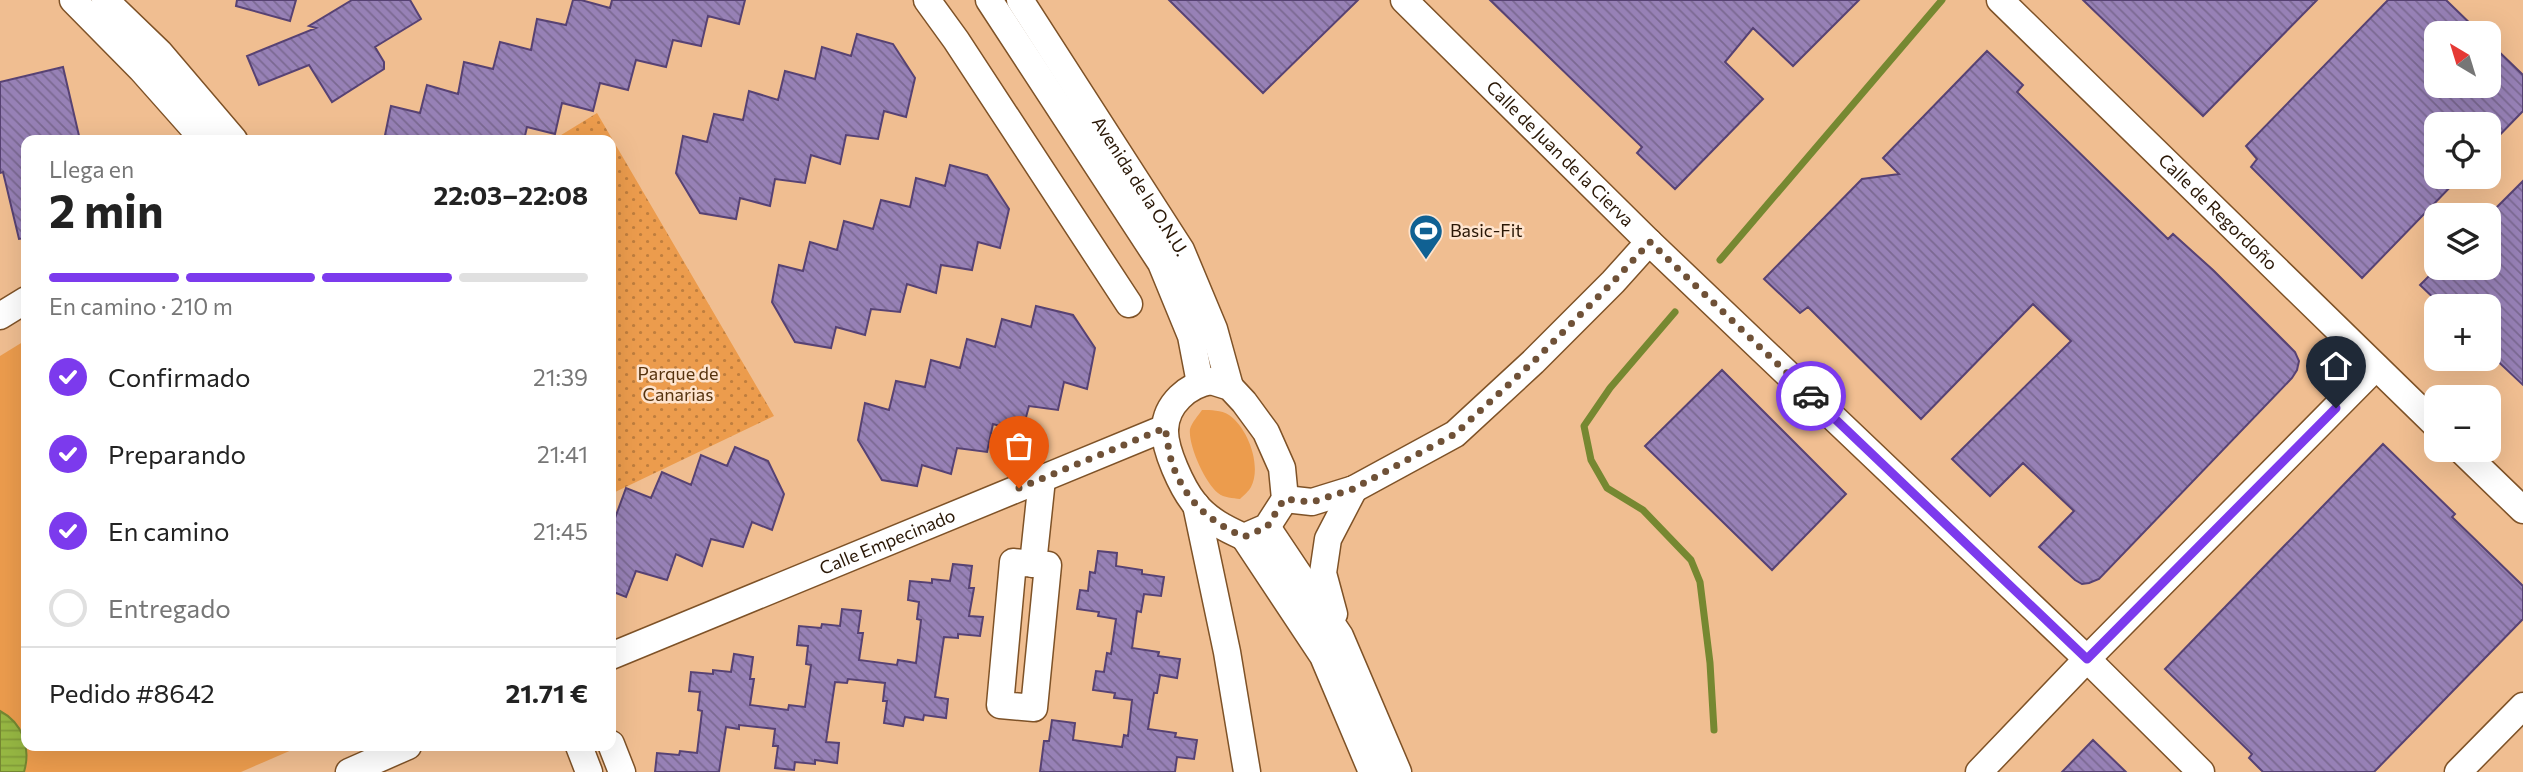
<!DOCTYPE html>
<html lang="es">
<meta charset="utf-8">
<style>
body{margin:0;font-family:Commissioner,sans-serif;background:#f2f2f2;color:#222;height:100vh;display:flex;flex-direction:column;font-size:26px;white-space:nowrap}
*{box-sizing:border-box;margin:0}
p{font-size:23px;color:#767676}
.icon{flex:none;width:38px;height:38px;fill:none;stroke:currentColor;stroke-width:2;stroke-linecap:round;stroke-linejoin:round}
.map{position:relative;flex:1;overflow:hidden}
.sheet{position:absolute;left:21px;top:135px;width:595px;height:616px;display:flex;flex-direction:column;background:#fff;border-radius:14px;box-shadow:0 7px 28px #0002}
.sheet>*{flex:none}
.needle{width:46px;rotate:322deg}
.controls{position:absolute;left:2424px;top:21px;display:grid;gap:14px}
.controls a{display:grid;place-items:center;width:77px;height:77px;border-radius:14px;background:#fff;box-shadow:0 7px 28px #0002;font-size:35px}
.pin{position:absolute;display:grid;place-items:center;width:60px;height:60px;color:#fff;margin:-72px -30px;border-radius:50% 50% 50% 0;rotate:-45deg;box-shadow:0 0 7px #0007}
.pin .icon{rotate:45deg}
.courier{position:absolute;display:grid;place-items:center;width:70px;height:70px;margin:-35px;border:5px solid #7c3aed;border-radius:50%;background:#fff;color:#222;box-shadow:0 2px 9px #0007}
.summary em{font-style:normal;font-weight:700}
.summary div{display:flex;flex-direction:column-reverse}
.summary{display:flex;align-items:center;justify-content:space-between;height:119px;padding:0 28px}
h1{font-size:46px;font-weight:700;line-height:52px}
.bar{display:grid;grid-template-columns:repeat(4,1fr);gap:10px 7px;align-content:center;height:84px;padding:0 28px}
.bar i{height:9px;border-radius:5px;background:#e0e0e0}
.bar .active{background:#7c3aed}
.bar p{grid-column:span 4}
.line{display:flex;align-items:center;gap:18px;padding:0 28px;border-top:2px solid #e0e0e0}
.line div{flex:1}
ol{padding:0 28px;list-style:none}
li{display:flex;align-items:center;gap:21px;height:77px}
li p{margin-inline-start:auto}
li .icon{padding:7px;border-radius:50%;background:#7c3aed;color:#fff;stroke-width:4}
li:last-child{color:#767676}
li i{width:38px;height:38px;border:4px solid #e0e0e0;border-radius:50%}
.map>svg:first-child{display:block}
</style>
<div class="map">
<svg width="2523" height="772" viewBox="0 0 2523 772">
<defs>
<pattern id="park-dots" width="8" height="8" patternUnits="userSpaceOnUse" patternTransform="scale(1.75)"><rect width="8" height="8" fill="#ec9c4d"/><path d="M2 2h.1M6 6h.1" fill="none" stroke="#bf7e3e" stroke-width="1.8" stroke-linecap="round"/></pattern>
<pattern id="water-rules" width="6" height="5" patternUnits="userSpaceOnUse" patternTransform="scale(1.75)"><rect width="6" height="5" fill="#97b843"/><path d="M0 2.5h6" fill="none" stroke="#829d39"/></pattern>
<pattern id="building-back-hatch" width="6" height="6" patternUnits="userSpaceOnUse" patternTransform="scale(1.75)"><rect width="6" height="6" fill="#9781b6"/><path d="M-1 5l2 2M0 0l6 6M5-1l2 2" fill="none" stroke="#7b6992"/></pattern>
</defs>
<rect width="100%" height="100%" fill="#f0be91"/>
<path fill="#ec9c4d" d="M 26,340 L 26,746 L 301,746 L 241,772 L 0,772 L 0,356 Z
M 1202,410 C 1211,410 1221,410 1229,415 C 1248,428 1262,466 1251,487 C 1249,491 1243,496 1240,499 C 1233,498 1224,498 1218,493 C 1205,483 1188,445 1190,429 C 1192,422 1198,416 1202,410 Z"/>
<path fill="url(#park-dots)" d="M 597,113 L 774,416 L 611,494 L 611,140 L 553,140 Z"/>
<path fill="url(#water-rules)" stroke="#768831" stroke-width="2" d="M 0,711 C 23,723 31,748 24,772 L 0,772 Z"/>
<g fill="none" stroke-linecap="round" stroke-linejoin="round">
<path stroke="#768831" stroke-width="7" d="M 1720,260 L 1942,0
M 1675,312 L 1610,388 L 1584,426 L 1591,460 L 1607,488 L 1643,510 L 1691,560 L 1700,582 L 1710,663 L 1714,730"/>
</g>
<path fill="url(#building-back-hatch)" stroke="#574273" stroke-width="2" d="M 237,0 L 296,0 L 290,21 L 236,6 Z
M 352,0 L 410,0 L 421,19 L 375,47 L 384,62 L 384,69 L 332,102 L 309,65 L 259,85 L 247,56 L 316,28 L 309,26 Z
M 573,0 L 581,0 L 610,8 L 612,0 L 745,0 L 739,24 L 708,16 L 701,46 L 673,40 L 666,67 L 636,60 L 628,90 L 600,83 L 593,111 L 562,103 L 555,134 L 527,127 L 524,140 L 384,140 L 391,106 L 420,113 L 427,85 L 458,94 L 464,62 L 493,69 L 500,42 L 531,50 L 537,19 L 566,25 Z
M 1169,0 L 1358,0 L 1263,93 Z
M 1490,0 L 1859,0 L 1793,66 L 1753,28 L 1725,62 L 1763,99 L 1675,189 L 1637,153 L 1642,147 Z
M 2083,0 L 2317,0 L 2203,116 Z
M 2388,0 L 2446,0 L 2480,33 L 2436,33 L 2436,86 L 2488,86 L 2488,41 L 2523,75 L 2523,111 L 2488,147 L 2488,124 L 2436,124 L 2436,177 L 2460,177 L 2362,278 L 2251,167 L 2257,159 L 2246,146 Z
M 857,34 L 893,44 L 915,78 L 906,117 L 884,111 L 878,139 L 846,135 L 840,164 L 811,155 L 805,183 L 775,179 L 770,206 L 740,198 L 736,219 L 700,213 L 676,173 L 683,136 L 707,142 L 714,114 L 743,120 L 749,91 L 778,100 L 785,71 L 815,79 L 822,47 L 851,56 Z
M 1987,51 L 2023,85 L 2017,92 L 2168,239 L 2173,234 L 2213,270 L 2295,352 L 2299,361 L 2297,370 L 2292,378 L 2099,579 L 2089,583 L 2082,584 L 2075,580 L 2039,547 L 2074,511 L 2023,463 L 1990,496 L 1952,459 L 2071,341 L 2033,304 L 1921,419 L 1808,307 L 1800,313 L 1764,279 L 1862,179 L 1899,174 L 1883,158 Z
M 63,67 L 80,140 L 26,140 L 26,238 L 19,239 L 3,172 L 0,173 L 0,82 Z
M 950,165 L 987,175 L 1009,209 L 1000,248 L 978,242 L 972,270 L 941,265 L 936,293 L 907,284 L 900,312 L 871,309 L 865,335 L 836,327 L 831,348 L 795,342 L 772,302 L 779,265 L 803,271 L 810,242 L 837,250 L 844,221 L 873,229 L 881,200 L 910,207 L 916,178 L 945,186 Z
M 2523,181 L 2523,385 L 2488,352 L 2488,306 L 2442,306 L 2420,285 L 2437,268 L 2488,268 L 2488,216 Z
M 1036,306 L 1073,315 L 1095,348 L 1087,389 L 1064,382 L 1058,410 L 1029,406 L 1022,432 L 993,424 L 987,452 L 957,448 L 951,474 L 922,465 L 917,486 L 882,480 L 858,440 L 865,403 L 889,410 L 896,381 L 925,387 L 931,360 L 960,368 L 967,339 L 995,347 L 1002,319 L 1031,327 Z
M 1722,370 L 1846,494 L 1772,570 L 1645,446 Z
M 2383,444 L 2455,514 L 2452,517 L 2523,586 L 2523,619 L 2374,772 L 2263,772 L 2249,758 L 2252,754 L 2165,669 Z
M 735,447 L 768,461 L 784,494 L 772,530 L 752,522 L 743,547 L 711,539 L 702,566 L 676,554 L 667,580 L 636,571 L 626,597 L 611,591 L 611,529 L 626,488 L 651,498 L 662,472 L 691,485 L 701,455 L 727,466 Z
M 1098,551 L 1117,553 L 1116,566 L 1142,570 L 1142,574 L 1164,577 L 1161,596 L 1144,594 L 1141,612 L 1137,611 L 1132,648 L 1159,652 L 1158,656 L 1180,659 L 1177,678 L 1160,675 L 1157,693 L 1154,693 L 1148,729 L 1176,733 L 1175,737 L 1197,740 L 1194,759 L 1177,757 L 1175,772 L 1040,772 L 1044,741 L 1049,741 L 1052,720 L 1075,723 L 1073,740 L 1122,747 L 1124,735 L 1128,736 L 1132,700 L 1114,698 L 1115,693 L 1093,690 L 1096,671 L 1104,672 L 1107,653 L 1111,654 L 1116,619 L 1098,616 L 1099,612 L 1077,609 L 1080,590 L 1088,591 L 1090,572 L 1095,573 Z
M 953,564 L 972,566 L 969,588 L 974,588 L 969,616 L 983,617 L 980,636 L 958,634 L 958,638 L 944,637 L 935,697 L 948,699 L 946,718 L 924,715 L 923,720 L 905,717 L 903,726 L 884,723 L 887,701 L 883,701 L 885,683 L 848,679 L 847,683 L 835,682 L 826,742 L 839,743 L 837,763 L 815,760 L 815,764 L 795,762 L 794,770 L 775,768 L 778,746 L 773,746 L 775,729 L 739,725 L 739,729 L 726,727 L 719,772 L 655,772 L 657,753 L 679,755 L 680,751 L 697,753 L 702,711 L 698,710 L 700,692 L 689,691 L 691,672 L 713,674 L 713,670 L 731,672 L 734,654 L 753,657 L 750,679 L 754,679 L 750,705 L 788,710 L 789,705 L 805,707 L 811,665 L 806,664 L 808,646 L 797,645 L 799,626 L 821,628 L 822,624 L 840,626 L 842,609 L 861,611 L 858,633 L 863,633 L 859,660 L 897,665 L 898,660 L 916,663 L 921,620 L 917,619 L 919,602 L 908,600 L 910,581 L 932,583 L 932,579 L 950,581 Z
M 2093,740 L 2126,772 L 2062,772 Z"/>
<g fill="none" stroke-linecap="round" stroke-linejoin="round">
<g stroke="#7e5227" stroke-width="29">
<g id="minor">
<path d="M 73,0 L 141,69 L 204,140"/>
<path d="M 105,0 L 159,52 L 234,140"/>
<path d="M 927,0 L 956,40 L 1129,304"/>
<path d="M 989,0 L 1161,263 L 1191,336 L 1200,383"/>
<path id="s1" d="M 1020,0 L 1181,250 L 1214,329 L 1230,387"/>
<path id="s2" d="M 1404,0 L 1649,242 L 2087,659 L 2201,772"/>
<path id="s3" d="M 2000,0 L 2436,425"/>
<path d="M 0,316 L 26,300"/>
<path d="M 1211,381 L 1230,387 L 1244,402 L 1266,432 L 1282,468 L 1285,499 L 1267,527 L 1244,537 C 1226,529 1208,520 1195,504 C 1182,488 1164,449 1165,429 C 1166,404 1188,385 1211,381 Z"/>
<path d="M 2461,450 L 2523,510"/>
<path d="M 1285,499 L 1312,502 L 1354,489 L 1455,434 L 1533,362 L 1613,282 L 1649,242"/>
<path d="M 1196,505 L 1227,652 L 1247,772"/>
<path d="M 1267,527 L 1340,636 L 1398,772"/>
<path d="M 1244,537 L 1323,656 L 1372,772"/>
<path d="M 1013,562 L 1048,565 L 1034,708 L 1000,705 Z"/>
<path d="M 1033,564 L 1042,479"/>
<path d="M 1334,614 L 1323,573 L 1328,539 L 1354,489"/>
<path id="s4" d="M 611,656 L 1165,428"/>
<path d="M 611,744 L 622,772"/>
<path d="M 579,746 L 589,772"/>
<path d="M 349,772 L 408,746"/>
<path d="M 1979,772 L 2087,659 L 2376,367"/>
<path d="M 2458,772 L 2523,706"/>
</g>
</g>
<use href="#minor" stroke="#fff" stroke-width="26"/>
</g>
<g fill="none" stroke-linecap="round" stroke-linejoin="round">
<path stroke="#6f5137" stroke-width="7" stroke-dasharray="0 12.6" d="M 1019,488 L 1165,428 C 1168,442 1169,458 1175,471 C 1190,505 1211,522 1244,537 L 1267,527 L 1284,499 L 1312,502 L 1353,489 L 1455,434 L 1533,362 L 1613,282 L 1650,242 L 1811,396"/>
<path stroke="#7c3aed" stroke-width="9" d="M 1811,396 L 2087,659 L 2336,408"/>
</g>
<defs>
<g id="stadium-pin" transform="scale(1.75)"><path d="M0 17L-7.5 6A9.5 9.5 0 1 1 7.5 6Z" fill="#106193" stroke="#fee4ce"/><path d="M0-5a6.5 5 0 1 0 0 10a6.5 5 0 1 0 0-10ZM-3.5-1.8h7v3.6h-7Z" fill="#fff"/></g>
</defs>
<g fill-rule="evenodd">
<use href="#stadium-pin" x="1426" y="231"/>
</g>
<g text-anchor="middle" stroke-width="5" stroke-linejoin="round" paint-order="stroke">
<g font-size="18" fill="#291706" stroke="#fee4ce">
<text dy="6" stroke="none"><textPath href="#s2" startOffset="219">Calle de Juan de la Cierva</textPath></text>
<text dy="6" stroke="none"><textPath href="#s1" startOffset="222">Avenida de la O.N.U.</textPath></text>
<text dy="6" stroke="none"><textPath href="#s3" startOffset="304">Calle de Regordoño</textPath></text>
<text dy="6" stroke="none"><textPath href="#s4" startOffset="299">Calle Empecinado</textPath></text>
</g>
<g font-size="18" fill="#291706" stroke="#fee4ce" text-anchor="start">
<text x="1450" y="237">Basic-Fit</text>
</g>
<g font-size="18" fill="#56330e" stroke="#fee4ce">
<text x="678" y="380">Parque de<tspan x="678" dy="21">Canarias</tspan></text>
</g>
</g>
</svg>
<div class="controls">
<a><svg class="needle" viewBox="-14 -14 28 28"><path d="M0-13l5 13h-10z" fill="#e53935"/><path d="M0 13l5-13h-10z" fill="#767676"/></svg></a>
<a><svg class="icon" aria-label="locate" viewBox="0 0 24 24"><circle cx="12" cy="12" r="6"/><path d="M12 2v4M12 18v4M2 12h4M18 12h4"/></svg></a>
<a><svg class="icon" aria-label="layers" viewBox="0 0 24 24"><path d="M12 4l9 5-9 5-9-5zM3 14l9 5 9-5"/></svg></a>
<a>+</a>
<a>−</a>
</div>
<div class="pin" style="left:1019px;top:488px;background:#ea580c"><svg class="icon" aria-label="bag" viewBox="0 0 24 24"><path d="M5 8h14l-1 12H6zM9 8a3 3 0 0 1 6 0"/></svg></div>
<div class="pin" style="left:2336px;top:408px;background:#1f2937"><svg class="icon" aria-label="home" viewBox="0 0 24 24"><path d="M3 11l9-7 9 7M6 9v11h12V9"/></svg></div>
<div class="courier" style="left:1811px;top:396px"><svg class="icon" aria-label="car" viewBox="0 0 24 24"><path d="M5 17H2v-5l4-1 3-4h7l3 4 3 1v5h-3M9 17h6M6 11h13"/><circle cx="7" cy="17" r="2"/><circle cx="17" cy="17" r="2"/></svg></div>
<section class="sheet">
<div class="summary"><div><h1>2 min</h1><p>Llega en</p></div><em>22:03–22:08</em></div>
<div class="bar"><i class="active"></i><i class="active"></i><i class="active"></i><i></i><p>En camino · 210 m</p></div>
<ol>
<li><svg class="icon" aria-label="check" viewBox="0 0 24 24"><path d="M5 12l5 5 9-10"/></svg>Confirmado<p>21:39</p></li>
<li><svg class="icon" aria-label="check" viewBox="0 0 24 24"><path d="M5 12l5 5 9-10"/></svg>Preparando<p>21:41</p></li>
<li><svg class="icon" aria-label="check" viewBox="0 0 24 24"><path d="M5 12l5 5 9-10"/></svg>En camino<p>21:45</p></li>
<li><i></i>Entregado</li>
</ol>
<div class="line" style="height:91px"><div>Pedido #8642</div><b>21.71 €</b></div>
</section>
</div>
